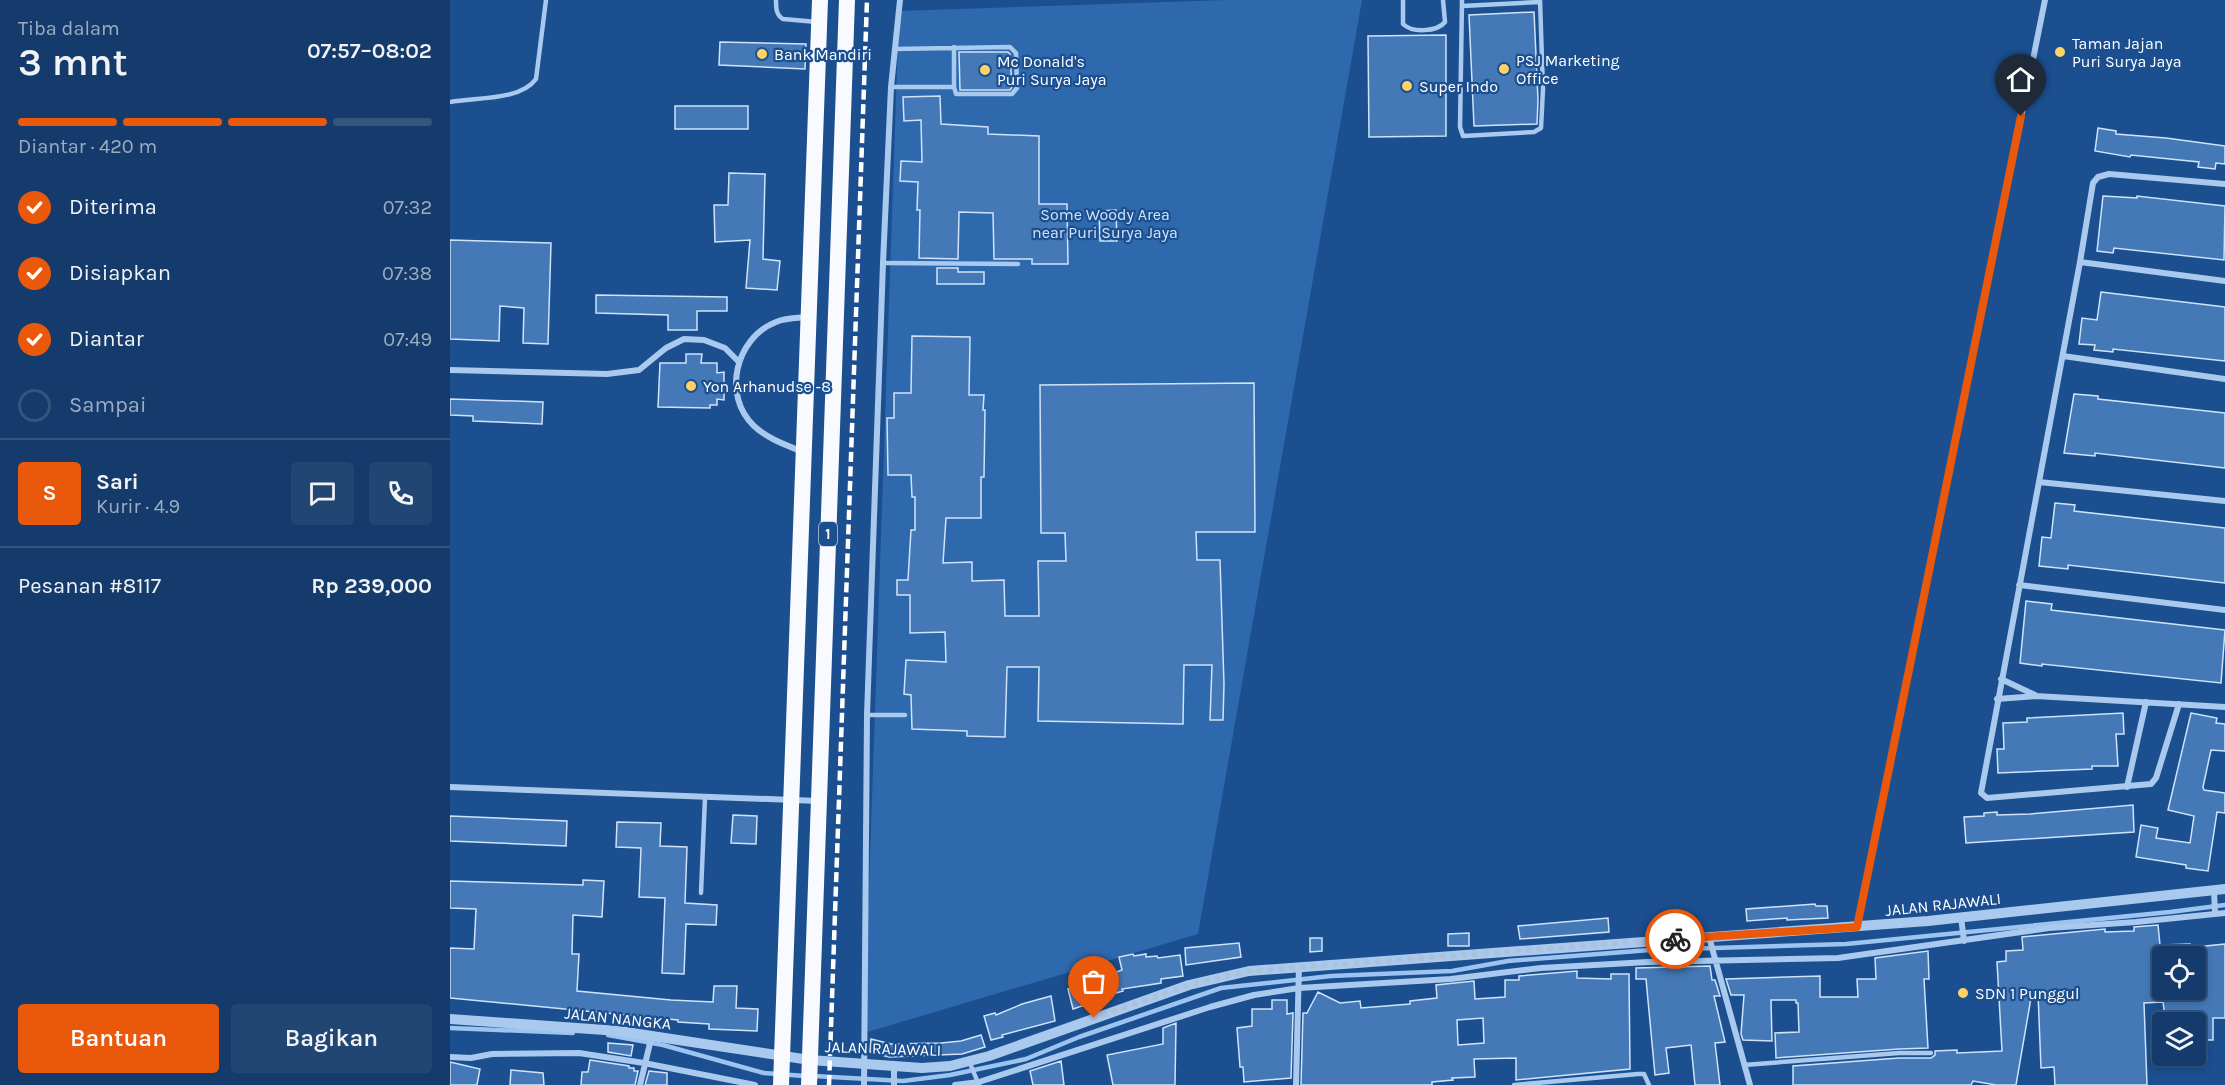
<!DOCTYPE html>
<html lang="id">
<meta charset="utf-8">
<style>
body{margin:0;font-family:Karla,sans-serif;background:#214673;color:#f1f3f6;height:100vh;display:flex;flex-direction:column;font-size:22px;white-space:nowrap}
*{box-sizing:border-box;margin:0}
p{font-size:20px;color:#9dadc1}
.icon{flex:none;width:33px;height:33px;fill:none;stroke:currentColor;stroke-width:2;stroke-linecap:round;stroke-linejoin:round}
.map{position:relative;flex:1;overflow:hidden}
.sheet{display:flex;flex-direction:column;background:#143b6b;width:450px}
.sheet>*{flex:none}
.tools{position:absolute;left:1702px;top:946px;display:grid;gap:12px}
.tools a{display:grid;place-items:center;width:54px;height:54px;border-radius:6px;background:#143b6b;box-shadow:0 3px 9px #0003,0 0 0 2px #33557e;font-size:30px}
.pin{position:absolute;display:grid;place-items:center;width:51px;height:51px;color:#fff;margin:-62px -26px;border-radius:50% 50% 50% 0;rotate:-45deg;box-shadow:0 0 6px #0007}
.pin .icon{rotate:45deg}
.courier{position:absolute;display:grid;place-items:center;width:60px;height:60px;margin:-30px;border:4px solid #ea580c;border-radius:50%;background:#fff;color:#222;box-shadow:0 2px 8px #0007}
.head em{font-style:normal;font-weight:600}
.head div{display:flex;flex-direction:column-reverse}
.head{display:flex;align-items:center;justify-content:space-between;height:102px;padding:0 18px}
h1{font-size:39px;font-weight:600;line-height:45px}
.bar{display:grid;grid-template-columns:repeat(4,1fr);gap:9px 6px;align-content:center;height:72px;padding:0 18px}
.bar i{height:8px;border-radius:4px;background:#33557e}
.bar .selected{background:#ea580c}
.bar p{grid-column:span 4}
.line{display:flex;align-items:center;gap:15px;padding:0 18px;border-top:2px solid #33557e}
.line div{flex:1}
.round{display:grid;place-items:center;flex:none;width:63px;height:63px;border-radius:6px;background:#214673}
ol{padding:0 18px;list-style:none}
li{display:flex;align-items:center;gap:18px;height:66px}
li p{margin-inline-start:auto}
li .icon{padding:6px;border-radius:50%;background:#ea580c;color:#fff;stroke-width:4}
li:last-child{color:#9dadc1}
li i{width:33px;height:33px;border:3px solid #33557e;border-radius:50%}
.primary-button{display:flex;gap:12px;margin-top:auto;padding:12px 18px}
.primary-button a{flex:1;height:69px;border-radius:6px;background:#ea580c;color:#fff;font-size:24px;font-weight:600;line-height:69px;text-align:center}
.primary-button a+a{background:#214673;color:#f1f3f6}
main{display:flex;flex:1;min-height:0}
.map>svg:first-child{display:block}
</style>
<main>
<section class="sheet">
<div class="head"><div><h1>3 mnt</h1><p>Tiba dalam</p></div><em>07:57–08:02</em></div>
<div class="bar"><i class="selected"></i><i class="selected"></i><i class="selected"></i><i></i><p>Diantar · 420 m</p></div>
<ol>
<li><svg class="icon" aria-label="check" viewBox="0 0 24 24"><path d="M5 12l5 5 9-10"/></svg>Diterima<p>07:32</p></li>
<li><svg class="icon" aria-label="check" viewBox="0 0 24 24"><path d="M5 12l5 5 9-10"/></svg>Disiapkan<p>07:38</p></li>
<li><svg class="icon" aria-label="check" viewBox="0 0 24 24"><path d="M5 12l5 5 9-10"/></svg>Diantar<p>07:49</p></li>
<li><i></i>Sampai</li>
</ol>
<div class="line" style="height:108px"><b class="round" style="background:#ea580c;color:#fff">S</b><div><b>Sari</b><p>Kurir · 4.9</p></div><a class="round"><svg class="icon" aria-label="chat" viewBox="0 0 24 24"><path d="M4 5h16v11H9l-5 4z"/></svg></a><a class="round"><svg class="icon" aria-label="phone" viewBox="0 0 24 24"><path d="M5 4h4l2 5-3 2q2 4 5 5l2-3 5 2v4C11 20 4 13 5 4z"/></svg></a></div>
<div class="line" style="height:78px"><div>Pesanan #8117</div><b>Rp 239,000</b></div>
<div class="primary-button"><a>Bantuan</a><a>Bagikan</a></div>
</section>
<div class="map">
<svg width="1775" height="1085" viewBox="0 0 1775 1085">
<rect width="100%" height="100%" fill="#1b4f8f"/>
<path fill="#2e69ad" d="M 776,0 L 912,0 L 748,934 L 414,1033 L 449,11 Z"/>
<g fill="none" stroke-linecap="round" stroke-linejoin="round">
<path stroke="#9cc4f0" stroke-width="4.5" d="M 0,1028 L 123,1033
M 158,1035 L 213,1045 L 314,1073 L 355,1076
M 364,1076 L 453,1081 L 500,1075 L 576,1059 L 629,1037 L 771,988 L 881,976 L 1002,971 L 1058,961 L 1200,950 L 1396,944 L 1720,912 L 1775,905"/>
</g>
<path fill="#4478b7" stroke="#cfe3fa" stroke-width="1.5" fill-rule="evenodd" d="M 1084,12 L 1088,100 L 1087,124 L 1024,126 L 1019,15 Z
M 996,35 L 996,136 L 919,137 L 918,36 Z
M 270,42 L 356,44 L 355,69 L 269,65 Z
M 509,52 L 558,52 L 560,54 L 562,87 L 560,90 L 510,90 Z
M 490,96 L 491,124 L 538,127 L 538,134 L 589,136 L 589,204 L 617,204 L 618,264 L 582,264 L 582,259 L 544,259 L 543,213 L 509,212 L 508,259 L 469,258 L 470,210 L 467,210 L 468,182 L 450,181 L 451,161 L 472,162 L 471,120 L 454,121 L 453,97 Z
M 225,106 L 298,106 L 298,129 L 225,129 Z
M 1648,128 L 1666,131 L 1666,134 L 1716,138 L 1775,146 L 1775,164 L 1766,163 L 1765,169 L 1748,167 L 1749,162 L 1681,155 L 1680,157 L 1645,151 Z
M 279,173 L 315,174 L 313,259 L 330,261 L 327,290 L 296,288 L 300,240 L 265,242 L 264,205 L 278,205 Z
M 1653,196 L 1687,198 L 1687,196 L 1775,206 L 1774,260 L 1664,248 L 1663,253 L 1647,251 Z
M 666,210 L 667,241 L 650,241 L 649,211 Z
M 0,240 L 101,243 L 98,344 L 73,343 L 74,308 L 50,306 L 49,341 L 0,339 Z
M 487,268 L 508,268 L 508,272 L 534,272 L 534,284 L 487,284 Z
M 1651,292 L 1775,307 L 1775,361 L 1663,349 L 1663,352 L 1644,350 L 1645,345 L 1629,344 L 1632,318 L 1647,320 Z
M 146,295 L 277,297 L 277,311 L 247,311 L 247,330 L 218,330 L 218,315 L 146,313 Z
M 462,336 L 520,337 L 519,395 L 534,395 L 533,410 L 535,410 L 534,477 L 531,477 L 531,518 L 496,518 L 493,563 L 522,562 L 522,581 L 554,580 L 555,616 L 589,616 L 588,561 L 616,561 L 615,533 L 591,533 L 590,385 L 804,383 L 805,532 L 746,532 L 747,560 L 770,560 L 774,684 L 773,720 L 760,720 L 762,665 L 734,665 L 733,724 L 588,721 L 589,667 L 557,667 L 555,737 L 517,736 L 517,731 L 462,729 L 461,695 L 454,694 L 456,660 L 496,662 L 495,632 L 460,633 L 460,595 L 447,595 L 447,580 L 458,580 L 461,530 L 465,530 L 465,497 L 462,497 L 461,475 L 438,475 L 437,418 L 444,418 L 444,393 L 461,393 Z
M 236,354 L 252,354 L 251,363 L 267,363 L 267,373 L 274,372 L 274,400 L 267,399 L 267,405 L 260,405 L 260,408 L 208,407 L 210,363 L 236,363 Z
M 1624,394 L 1648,396 L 1648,399 L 1775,413 L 1775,468 L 1645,453 L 1645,456 L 1614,453 Z
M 0,399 L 93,402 L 92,424 L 23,421 L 23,416 L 0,415 Z
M 1605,503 L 1625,505 L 1624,511 L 1775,528 L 1775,583 L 1618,565 L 1618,569 L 1589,566 L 1592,537 L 1601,538 Z
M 1576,601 L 1602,604 L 1601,610 L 1775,630 L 1771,683 L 1592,664 L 1592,666 L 1570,663 Z
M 1673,713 L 1674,734 L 1666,734 L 1668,766 L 1642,766 L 1642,769 L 1548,773 L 1547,749 L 1554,749 L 1553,723 L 1577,722 L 1577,718 Z
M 1741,713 L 1767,718 L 1766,723 L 1775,724 L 1775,751 L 1761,750 L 1753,787 L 1754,790 L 1775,793 L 1775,813 L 1767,812 L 1758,871 L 1736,868 L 1736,865 L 1686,857 L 1691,825 L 1708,828 L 1706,838 L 1740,843 L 1744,816 L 1718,810 Z
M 1683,805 L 1684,832 L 1516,843 L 1514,817 L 1534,816 L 1534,813 L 1547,812 L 1547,815 L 1580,814 Z
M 283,815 L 307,816 L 306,844 L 281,843 Z
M 0,816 L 117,821 L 116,846 L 0,841 Z
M 167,822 L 211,823 L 210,846 L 237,847 L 235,903 L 267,905 L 266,925 L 236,924 L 234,974 L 212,973 L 215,898 L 189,897 L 191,848 L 166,847 Z
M 133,880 L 154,881 L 152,917 L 123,915 L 122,954 L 129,954 L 127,991 L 221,1000 L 263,1002 L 264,986 L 287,986 L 286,1008 L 308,1009 L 307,1031 L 259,1029 L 259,1024 L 228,1022 L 228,1020 L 0,998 L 0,948 L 24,949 L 26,909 L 0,908 L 0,881 L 133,885 Z
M 1365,904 L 1366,906 L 1377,906 L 1378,918 L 1337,920 L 1337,918 L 1297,921 L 1296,909 Z
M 1158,918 L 1159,932 L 1070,939 L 1068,926 Z
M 1708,925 L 1710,945 L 1740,944 L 1741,957 L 1711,957 L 1713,990 L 1746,990 L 1746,947 L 1775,944 L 1775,1018 L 1763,1018 L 1763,1040 L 1747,1040 L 1747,1023 L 1731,1023 L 1731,1016 L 1715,1017 L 1713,1002 L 1694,1003 L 1697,1085 L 1605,1085 L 1604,1067 L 1591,1068 L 1588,993 L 1582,992 L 1566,1085 L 1546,1085 L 1523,1081 L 1521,1085 L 1343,1085 L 1343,1066 L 1449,1058 L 1481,1058 L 1485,1055 L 1485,1051 L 1507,1050 L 1507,1053 L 1552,1051 L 1547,962 L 1556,961 L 1556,951 L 1573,950 L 1572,937 L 1655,929 L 1655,932 L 1684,931 L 1684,927 Z
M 1019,933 L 1019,946 L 998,946 L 998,934 Z
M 860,938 L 872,938 L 872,951 L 860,952 Z
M 789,943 L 791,957 L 736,965 L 735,948 Z
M 1478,951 L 1479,979 L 1474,979 L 1478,1048 L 1449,1049 L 1326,1058 L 1325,1033 L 1349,1032 L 1348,1003 L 1346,1003 L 1346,1000 L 1321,1000 L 1322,1041 L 1293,1040 L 1291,1034 L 1294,995 L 1281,995 L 1276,979 L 1370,976 L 1370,997 L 1408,997 L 1407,979 L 1426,979 L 1425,958 Z
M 683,954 L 684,956 L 696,954 L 696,957 L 707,956 L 708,958 L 730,955 L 733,976 L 711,979 L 711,983 L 672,989 L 673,991 L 638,1001 L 638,1004 L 623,1009 L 618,989 L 672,970 L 669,957 Z
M 1260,966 L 1262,980 L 1265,980 L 1270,996 L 1264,996 L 1275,1042 L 1265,1043 L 1270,1085 L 1245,1085 L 1241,1045 L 1216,1048 L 1219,1073 L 1205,1075 L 1196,979 L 1186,979 L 1186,968 Z
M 1127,971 L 1127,978 L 1161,979 L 1161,974 L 1179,974 L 1180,1069 L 1066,1080 L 1066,1058 L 1024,1059 L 1025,1077 L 1002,1078 L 1003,1080 L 982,1082 L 982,1085 L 851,1085 L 853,1013 L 857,1013 L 868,992 L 890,1003 L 910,1001 L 911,1008 L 960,1004 L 960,1001 L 987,998 L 986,985 L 1024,981 L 1025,999 L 1055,997 L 1055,980 L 1069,980 L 1069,976 ZM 1033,1018 L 1034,1043 L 1008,1045 L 1007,1020 Z
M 601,996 L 605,1021 L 552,1035 L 553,1037 L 541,1040 L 534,1016 L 545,1013 L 546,1015 L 572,1004 Z
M 822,1000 L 837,1000 L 837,1014 L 843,1013 L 841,1078 L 794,1082 L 793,1067 L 790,1067 L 787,1028 L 802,1026 L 802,1009 L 822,1009 Z
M 726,1023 L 725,1085 L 663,1085 L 657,1055 L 713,1044 L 713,1028 Z
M 531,1035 L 535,1047 L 512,1054 L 439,1057 L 420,1052 L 421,1039 L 441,1044 L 491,1043 L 511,1041 Z
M 158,1043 L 183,1045 L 181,1056 L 158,1052 Z
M 140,1060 L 179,1066 L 179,1068 L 184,1068 L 184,1071 L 188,1071 L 185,1085 L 131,1085 L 132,1072 L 138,1072 Z
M 611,1061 L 614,1085 L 583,1085 L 580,1071 Z
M 0,1062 L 30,1069 L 27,1085 L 0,1085 Z
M 61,1070 L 93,1073 L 94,1085 L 60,1085 Z
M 199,1071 L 217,1073 L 217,1085 L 195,1085 Z"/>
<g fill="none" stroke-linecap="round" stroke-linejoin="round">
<path stroke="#a9c9ee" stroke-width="4.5" d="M 326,0 C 326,8 326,15 333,19 L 367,22
M 953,0 L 953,24 C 962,33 987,32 995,22 L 993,0
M 1012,0 L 1010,127 L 1013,136 L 1084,132 L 1091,128 L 1093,89 L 1090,0
M 1012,6 L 1090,2
M 441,87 L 504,87 L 506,94 L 562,94 L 567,88 L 566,53 L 560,47 L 445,49
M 504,87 L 504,47
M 0,102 C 26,97 70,101 86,79 L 96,0
M 433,263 L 568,264
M 417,715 L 455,715
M 251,893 L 255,797
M 519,1061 L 529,1085
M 1294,1065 L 1449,1053 L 1481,1053
M 1064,1085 L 1188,1074 L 1194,1074 L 1199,1085"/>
<path stroke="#a9c9ee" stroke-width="6" d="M 1630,262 L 1775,281
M 1613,356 L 1775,379
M 0,370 L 157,374 L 189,370 L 216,348 L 234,339 L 254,340 L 275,348 L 288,361
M 353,452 C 336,445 318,439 304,426 C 272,396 285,338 326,322 C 335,318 348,318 358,317
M 1589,482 L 1775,501
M 1569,585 L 1775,610
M 1551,679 L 1585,695
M 1547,699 L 1586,696 L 1775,707
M 1729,704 L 1706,778 L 1701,784 L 1537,798 L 1531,793 L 1630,262 L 1643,183 L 1648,177 L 1659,174 L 1775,184
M 0,787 L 368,801
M 1677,787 L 1696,702
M 1764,890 L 1765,914
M 1511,917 L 1514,941
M 1407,927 L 1595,0
M 1259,937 L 1300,1085
M 0,1057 L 21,1058 L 42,1054 L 129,1053 L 194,1063 L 305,1085
M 444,1067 L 444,1085
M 190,1085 L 202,1035
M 414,1085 L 417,715 L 433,263 L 441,87 L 450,0
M 505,1085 L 529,1082 L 760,1007 L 804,995 L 849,988 L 1001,979 L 1091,968 L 1198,962 L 1388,958 L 1599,928 L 1686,922 L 1775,913
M 846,1085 L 849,966"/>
<path stroke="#a9c9ee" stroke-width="10" d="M 0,1019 L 169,1031 L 360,1060 L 472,1068 L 500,1066 L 539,1056 L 739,985 L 799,971 L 1478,921 L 1775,889"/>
<path stroke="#f8faff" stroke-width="16" d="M 331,1085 L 370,0
M 359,1085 L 397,0"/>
<path stroke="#fff" stroke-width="4.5" stroke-dasharray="10 4.5" stroke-linecap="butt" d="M 379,1085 L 417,0"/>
</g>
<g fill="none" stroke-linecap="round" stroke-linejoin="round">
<path stroke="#afc1d8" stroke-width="6" stroke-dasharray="0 10.8" d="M 644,1018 L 739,985 L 799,971 L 1225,939"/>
<path stroke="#ea580c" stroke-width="8" d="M 1225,939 L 1407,927 L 1571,116"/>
</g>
<g fill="#ffd166" stroke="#1b4f8f" stroke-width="2">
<circle cx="1610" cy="52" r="6"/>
<circle cx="312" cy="54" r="6"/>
<circle cx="1054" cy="69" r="6"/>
<circle cx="535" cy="70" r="6"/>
<circle cx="957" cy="86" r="6"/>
<circle cx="241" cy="386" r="6"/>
<circle cx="1513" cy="993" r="6"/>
</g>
<g text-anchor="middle" stroke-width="4.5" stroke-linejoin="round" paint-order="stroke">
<rect fill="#1b4f8f" stroke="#bbcadd" stroke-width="1.5" x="369" y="522" width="18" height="24" rx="4.5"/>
<g font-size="15" font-weight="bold" fill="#fff">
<text x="378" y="539">1</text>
</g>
<g font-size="16" fill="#fff" stroke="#1b4f8f" text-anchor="start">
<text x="1622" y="49">Taman Jajan<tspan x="1622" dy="18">Puri Surya Jaya</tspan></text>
<text x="324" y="60">Bank Mandiri</text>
<text x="1066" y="66">PSJ Marketing<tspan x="1066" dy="18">Office</tspan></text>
<text x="547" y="67">Mc Donald's<tspan x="547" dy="18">Puri Surya Jaya</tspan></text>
<text x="969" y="92">Super Indo</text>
<text x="253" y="392">Yon Arhanudse -8</text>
<text x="1525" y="999">SDN 1 Punggul</text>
</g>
<g font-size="16" fill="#cfe3fa" stroke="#1b4f8f">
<text x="655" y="220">Some Woody Area<tspan x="655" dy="18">near Puri Surya Jaya</tspan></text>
</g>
<g font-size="16" fill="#fff" stroke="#1b4f8f">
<text transform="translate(1493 904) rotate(-6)" y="6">JALAN RAJAWALI</text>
<text transform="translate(168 1018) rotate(6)" y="6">JALAN NANGKA</text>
<text transform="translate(433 1048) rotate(2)" y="6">JALAN RAJAWALI</text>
</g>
</g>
</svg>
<div class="tools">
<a><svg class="icon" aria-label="locate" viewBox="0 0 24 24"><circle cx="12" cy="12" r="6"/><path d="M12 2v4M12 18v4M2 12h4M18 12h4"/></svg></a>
<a><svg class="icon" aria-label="layers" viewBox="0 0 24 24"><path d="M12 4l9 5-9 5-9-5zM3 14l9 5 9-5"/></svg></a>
</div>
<div class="pin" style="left:644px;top:1018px;background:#ea580c"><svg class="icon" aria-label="bag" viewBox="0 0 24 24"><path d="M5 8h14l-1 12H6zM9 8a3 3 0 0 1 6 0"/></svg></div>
<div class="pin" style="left:1571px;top:116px;background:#1f2937"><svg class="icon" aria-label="home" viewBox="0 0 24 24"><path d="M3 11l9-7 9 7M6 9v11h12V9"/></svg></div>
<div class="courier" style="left:1225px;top:939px"><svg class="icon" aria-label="bike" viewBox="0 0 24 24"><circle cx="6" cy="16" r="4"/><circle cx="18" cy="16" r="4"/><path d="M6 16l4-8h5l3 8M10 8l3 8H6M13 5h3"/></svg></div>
</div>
</main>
